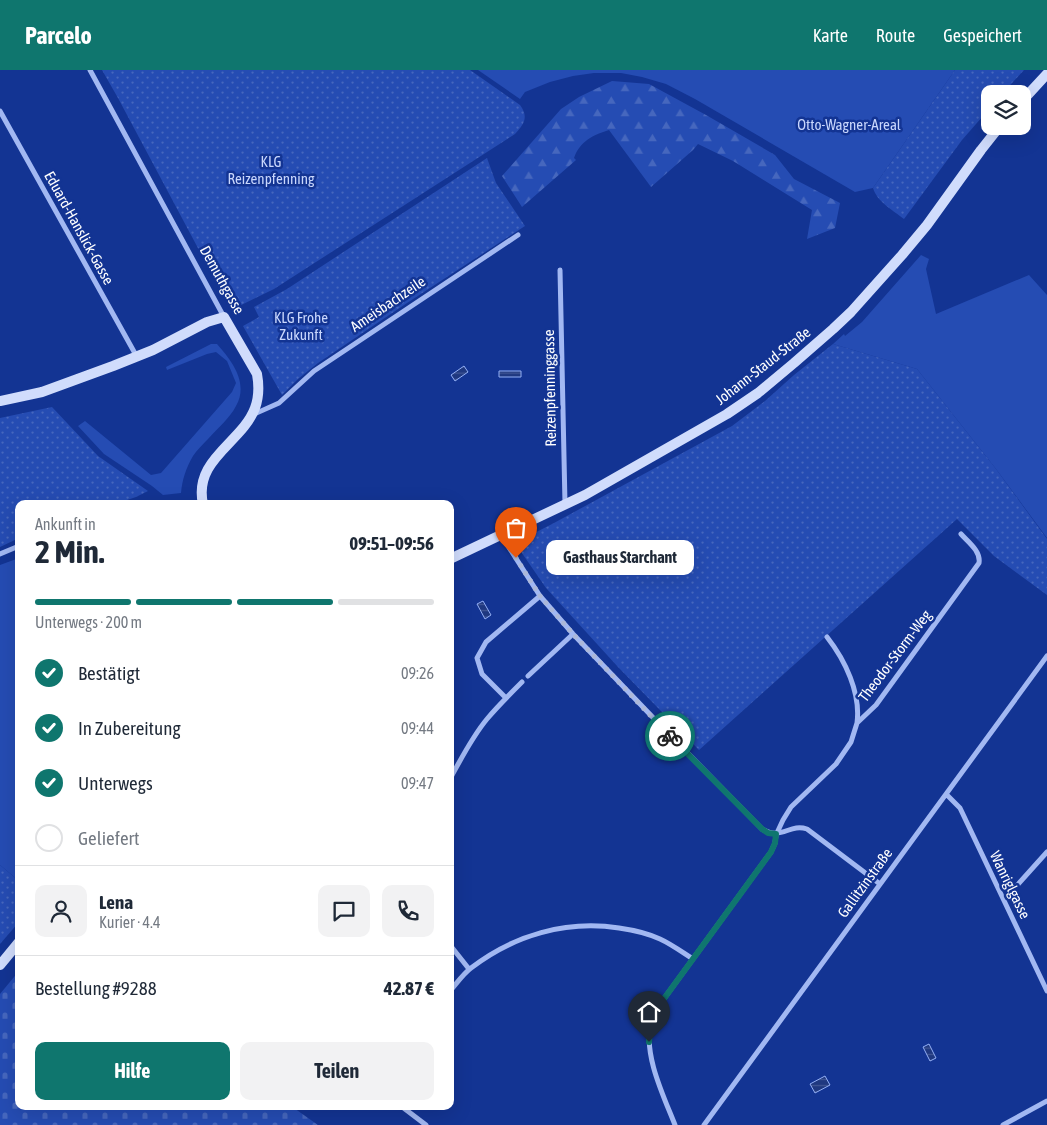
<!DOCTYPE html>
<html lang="de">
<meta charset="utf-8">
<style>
body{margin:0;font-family:"Asap Condensed",sans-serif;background:#f2f2f3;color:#1f2937;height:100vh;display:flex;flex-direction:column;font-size:19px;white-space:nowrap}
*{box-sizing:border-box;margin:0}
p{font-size:16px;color:#747a83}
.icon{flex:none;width:28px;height:28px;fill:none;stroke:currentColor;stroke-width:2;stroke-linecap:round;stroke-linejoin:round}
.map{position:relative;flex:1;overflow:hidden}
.side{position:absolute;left:15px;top:430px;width:439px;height:610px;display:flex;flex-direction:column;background:#fff;border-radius:10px;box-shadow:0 5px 20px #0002}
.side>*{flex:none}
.fabs{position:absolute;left:981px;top:15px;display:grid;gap:10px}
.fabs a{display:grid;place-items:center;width:50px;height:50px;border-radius:10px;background:#fff;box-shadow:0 5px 20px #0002;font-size:25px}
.pin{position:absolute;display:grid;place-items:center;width:42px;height:42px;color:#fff;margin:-51px -21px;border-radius:50% 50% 50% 0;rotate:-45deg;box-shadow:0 0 5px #0007}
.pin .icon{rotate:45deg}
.courier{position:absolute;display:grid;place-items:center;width:50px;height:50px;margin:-25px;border:4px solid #0f766e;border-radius:50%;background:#fff;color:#222;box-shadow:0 1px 6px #0007}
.bubble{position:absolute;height:35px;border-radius:10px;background:#fff;box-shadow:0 5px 20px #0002;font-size:16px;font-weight:700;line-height:35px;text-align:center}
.summary em{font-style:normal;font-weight:700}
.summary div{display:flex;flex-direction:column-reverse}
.summary{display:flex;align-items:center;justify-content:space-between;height:85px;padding:0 20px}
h1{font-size:32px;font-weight:700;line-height:38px}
.bar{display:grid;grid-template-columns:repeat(4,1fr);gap:8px 5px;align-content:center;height:60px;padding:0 20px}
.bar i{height:6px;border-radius:4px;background:#e0e1e3}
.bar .current{background:#0f766e}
.bar p{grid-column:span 4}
.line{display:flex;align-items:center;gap:12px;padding:0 20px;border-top:1px solid #e0e1e3}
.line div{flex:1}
.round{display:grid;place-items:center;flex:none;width:52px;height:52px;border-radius:10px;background:#f2f2f3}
ol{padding:0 20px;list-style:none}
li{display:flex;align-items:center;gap:15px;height:55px}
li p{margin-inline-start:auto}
li .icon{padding:5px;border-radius:50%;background:#0f766e;color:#fff;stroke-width:4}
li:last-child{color:#747a83}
li i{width:28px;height:28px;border:2px solid #e0e1e3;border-radius:50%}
.primary-button{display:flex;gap:10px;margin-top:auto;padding:10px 20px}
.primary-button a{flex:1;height:58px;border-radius:10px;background:#0f766e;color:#fff;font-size:20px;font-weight:700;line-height:58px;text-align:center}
.primary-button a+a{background:#f2f2f3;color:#1f2937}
header{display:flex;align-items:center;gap:30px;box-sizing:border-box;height:70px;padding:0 25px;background:#0f766e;color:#fff}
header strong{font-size:24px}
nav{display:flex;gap:28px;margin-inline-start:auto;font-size:18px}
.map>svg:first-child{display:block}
</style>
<header>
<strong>Parcelo</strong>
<nav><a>Karte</a><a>Route</a><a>Gespeichert</a></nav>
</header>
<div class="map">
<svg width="1047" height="1055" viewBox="0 0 1047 1055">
<defs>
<pattern id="forest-firs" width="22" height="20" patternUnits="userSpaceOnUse" patternTransform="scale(1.25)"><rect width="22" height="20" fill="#254cb3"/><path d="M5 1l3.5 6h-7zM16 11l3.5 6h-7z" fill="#4667be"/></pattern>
<pattern id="cemetery-stones" width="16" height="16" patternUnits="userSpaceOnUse" patternTransform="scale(1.25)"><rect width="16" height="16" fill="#254cb3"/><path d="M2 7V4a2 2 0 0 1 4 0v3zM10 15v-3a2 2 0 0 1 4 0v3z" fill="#4667be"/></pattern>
<pattern id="garden-dots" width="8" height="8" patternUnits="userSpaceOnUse" patternTransform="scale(1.25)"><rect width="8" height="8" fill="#254cb3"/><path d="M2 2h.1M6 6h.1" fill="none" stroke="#4667be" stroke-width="1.8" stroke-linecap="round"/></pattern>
<pattern id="water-rules" width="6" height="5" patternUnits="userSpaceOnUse" patternTransform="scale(1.25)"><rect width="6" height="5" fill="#1f3880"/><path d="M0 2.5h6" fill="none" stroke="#415693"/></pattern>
</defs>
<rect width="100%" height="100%" fill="#133493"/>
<path fill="#254cb3" d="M 478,0 L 955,0 L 873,118 L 855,122 L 695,29 L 666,14 L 642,7 L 621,3 L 594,3 L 573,6 L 550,12 L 525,22 L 520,29 Z
M 921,185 L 929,189 L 926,199 L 936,244 L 1029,205 L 1047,225 L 1047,468 L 996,399 L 917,299 L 833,274 L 844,264 L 845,266 L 862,252 Z
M 211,274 L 217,274 C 232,291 249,313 236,336 C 230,348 217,359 208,369 C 203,374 197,380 193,386 C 186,398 182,410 181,423 L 163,425 L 152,416 L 104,384 L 78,356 L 85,351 L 151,405 L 161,403 L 232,322 L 236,313 L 227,291 L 216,282 L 207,284 L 167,300 L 166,297 Z
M 19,488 L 19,811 L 0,795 L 0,495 Z"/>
<path fill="url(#forest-firs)" d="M 612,11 L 649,14 L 706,45 L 775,85 L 794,109 L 840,133 L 835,158 L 807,169 L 812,140 L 733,91 L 698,74 L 693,80 L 651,117 L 609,60 C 593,65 580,71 574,88 L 576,90 L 522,137 L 502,106 L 561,39 L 579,27 Z"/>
<path fill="url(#cemetery-stones)" d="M 19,901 L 19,1036 L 291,1036 L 318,1055 L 0,1055 L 0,924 Z"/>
<path fill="url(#garden-dots)" d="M 102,0 L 470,0 L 520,35 C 529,47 524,54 515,64 L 274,219 L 231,240 L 118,28 Z
M 955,0 L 1024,0 L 1002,24 L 990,24 L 990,38 L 962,70 L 904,149 C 894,141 877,132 873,118 Z
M 487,88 L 496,113 L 525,156 L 407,233 L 318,293 L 298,309 L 282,325 L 243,256 L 259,247 L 254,237 L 287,219 Z
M 833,274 L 917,299 L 996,399 L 1047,469 L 1047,525 L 994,486 L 957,449 L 699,680 L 618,597 L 546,518 L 515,473 L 554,453 L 732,356 L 765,331 L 794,305 Z
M 52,337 L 98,386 L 148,421 L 136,427 L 115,434 L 19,434 L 19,468 L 0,477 L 0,348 Z
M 0,795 L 19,811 L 19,852 L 0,874 Z"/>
<path fill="url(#water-rules)" stroke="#93aff5" d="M 464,296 L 468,302 L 455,311 L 451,305 Z
M 499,301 L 521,301 L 521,307 L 499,307 Z
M 483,531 L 491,545 L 485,549 L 477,534 Z
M 929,974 L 936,988 L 930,991 L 923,977 Z
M 825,1006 L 830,1015 L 815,1023 L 810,1014 Z"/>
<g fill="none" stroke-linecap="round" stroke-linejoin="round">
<path stroke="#a2b8f2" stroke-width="5" d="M 90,0 L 224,247
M 0,41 L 137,287
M 560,200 L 565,434
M 252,345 L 279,333 L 314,301 L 518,165
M 501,465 L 540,526 L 573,564 L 663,658 L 762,759 C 782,771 789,753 807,759 L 880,814
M 0,484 L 19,476
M 827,567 C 845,590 861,623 857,653
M 528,606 L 573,564
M 506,628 L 482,604 L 477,588 L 486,572 L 540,526
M 450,709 C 461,689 472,667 487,649 C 498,636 510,624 522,612
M 946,724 L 960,738 L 1047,921
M 1004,830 L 1047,782
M 450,875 L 469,899
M 450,921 C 457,913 463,904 471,898 C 514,865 566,850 619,858 C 633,860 647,863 660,869 C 671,874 682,882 693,889
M 401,1036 L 426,1055
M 675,1055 C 664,1027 643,984 651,955 C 654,945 658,938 663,930 L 771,782 L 775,773 L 776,765 L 783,750 L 791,737 L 836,694 L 851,672 L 857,653 L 876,635 L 979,493 C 981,481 968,472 961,464
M 704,1055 L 1047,586
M 1003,1055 L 1047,1031"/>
<path stroke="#d0dcfc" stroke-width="10" d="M 1022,31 L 1047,4
M 0,331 L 42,322 L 113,296 L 153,280 L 207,252 L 224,247 L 257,304 C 259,315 259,327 255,338 C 242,373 193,389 203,434
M 450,489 L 585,425 L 727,344 L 758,323 L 794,293 L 833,259 L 851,242 L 902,185 L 927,155 L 981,80 L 1000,56
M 0,895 L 19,872"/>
</g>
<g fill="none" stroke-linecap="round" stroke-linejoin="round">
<path stroke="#acb8d9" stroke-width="5" stroke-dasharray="0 9" d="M 516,488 L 540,526 L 573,564 L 670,666"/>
<path stroke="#0f766e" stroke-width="6" d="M 649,972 L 650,956 L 655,943 L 663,930 L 771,782 L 775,773 L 776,764 L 768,763 L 762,759 L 670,666"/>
</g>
<g text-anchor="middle" stroke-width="5" stroke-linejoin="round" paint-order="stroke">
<g font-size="15" fill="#c9d7fd" stroke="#133493">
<text x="849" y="60">Otto-Wagner-Areal</text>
<text x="271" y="97">KLG<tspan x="271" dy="17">Reizenpfenning</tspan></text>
<text x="301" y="253">KLG Frohe<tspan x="301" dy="17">Zukunft</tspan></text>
</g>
<g font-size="15" fill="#fff" stroke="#133493">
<text transform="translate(79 158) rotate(61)" y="5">Eduard-Hanslick-Gasse</text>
<text transform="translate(222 210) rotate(61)" y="5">Demuthgasse</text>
<text transform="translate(388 234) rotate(-34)" y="5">Ameisbachzeile</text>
<text transform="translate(763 296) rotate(-38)" y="5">Johann-Staud-Straße</text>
<text transform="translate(550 318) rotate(-91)" y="5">Reizenpfenninggasse</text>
<text transform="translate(895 586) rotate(-53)" y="5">Theodor-Storm-Weg</text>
<text transform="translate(865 813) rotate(-54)" y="5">Gallitzinstraße</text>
<text transform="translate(1010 815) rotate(64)" y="5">Wanriglgasse</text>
</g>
</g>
</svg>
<div class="fabs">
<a><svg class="icon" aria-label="layers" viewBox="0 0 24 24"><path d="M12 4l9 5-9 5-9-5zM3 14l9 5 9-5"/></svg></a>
</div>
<div class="pin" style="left:516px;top:488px;background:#ea580c"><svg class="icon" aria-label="bag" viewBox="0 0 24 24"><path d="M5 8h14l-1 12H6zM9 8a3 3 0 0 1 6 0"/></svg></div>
<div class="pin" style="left:649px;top:972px;background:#1f2937"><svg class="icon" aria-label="home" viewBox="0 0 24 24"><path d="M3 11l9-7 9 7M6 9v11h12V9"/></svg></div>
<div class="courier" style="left:670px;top:666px"><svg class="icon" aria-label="bike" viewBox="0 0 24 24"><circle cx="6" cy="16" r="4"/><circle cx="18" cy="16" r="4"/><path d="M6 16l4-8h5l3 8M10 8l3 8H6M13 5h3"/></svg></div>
<div class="bubble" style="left:546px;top:470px;width:148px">Gasthaus Starchant</div>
<section class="side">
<div class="summary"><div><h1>2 Min.</h1><p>Ankunft in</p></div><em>09:51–09:56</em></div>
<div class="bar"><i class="current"></i><i class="current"></i><i class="current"></i><i></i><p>Unterwegs · 200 m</p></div>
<ol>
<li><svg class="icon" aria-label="check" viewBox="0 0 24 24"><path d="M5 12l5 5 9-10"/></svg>Bestätigt<p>09:26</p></li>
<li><svg class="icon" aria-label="check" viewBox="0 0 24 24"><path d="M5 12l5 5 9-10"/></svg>In Zubereitung<p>09:44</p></li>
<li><svg class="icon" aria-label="check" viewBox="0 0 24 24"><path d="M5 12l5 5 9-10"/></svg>Unterwegs<p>09:47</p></li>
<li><i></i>Geliefert</li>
</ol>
<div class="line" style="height:90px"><a class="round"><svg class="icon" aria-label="person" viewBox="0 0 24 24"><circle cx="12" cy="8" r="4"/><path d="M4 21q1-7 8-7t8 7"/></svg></a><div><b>Lena</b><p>Kurier · 4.4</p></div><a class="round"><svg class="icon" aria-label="chat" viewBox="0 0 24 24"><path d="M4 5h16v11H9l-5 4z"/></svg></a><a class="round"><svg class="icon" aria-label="phone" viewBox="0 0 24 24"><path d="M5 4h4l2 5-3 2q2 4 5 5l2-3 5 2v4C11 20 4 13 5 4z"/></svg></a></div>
<div class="line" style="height:65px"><div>Bestellung #9288</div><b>42.87 €</b></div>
<div class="primary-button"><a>Hilfe</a><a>Teilen</a></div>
</section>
</div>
